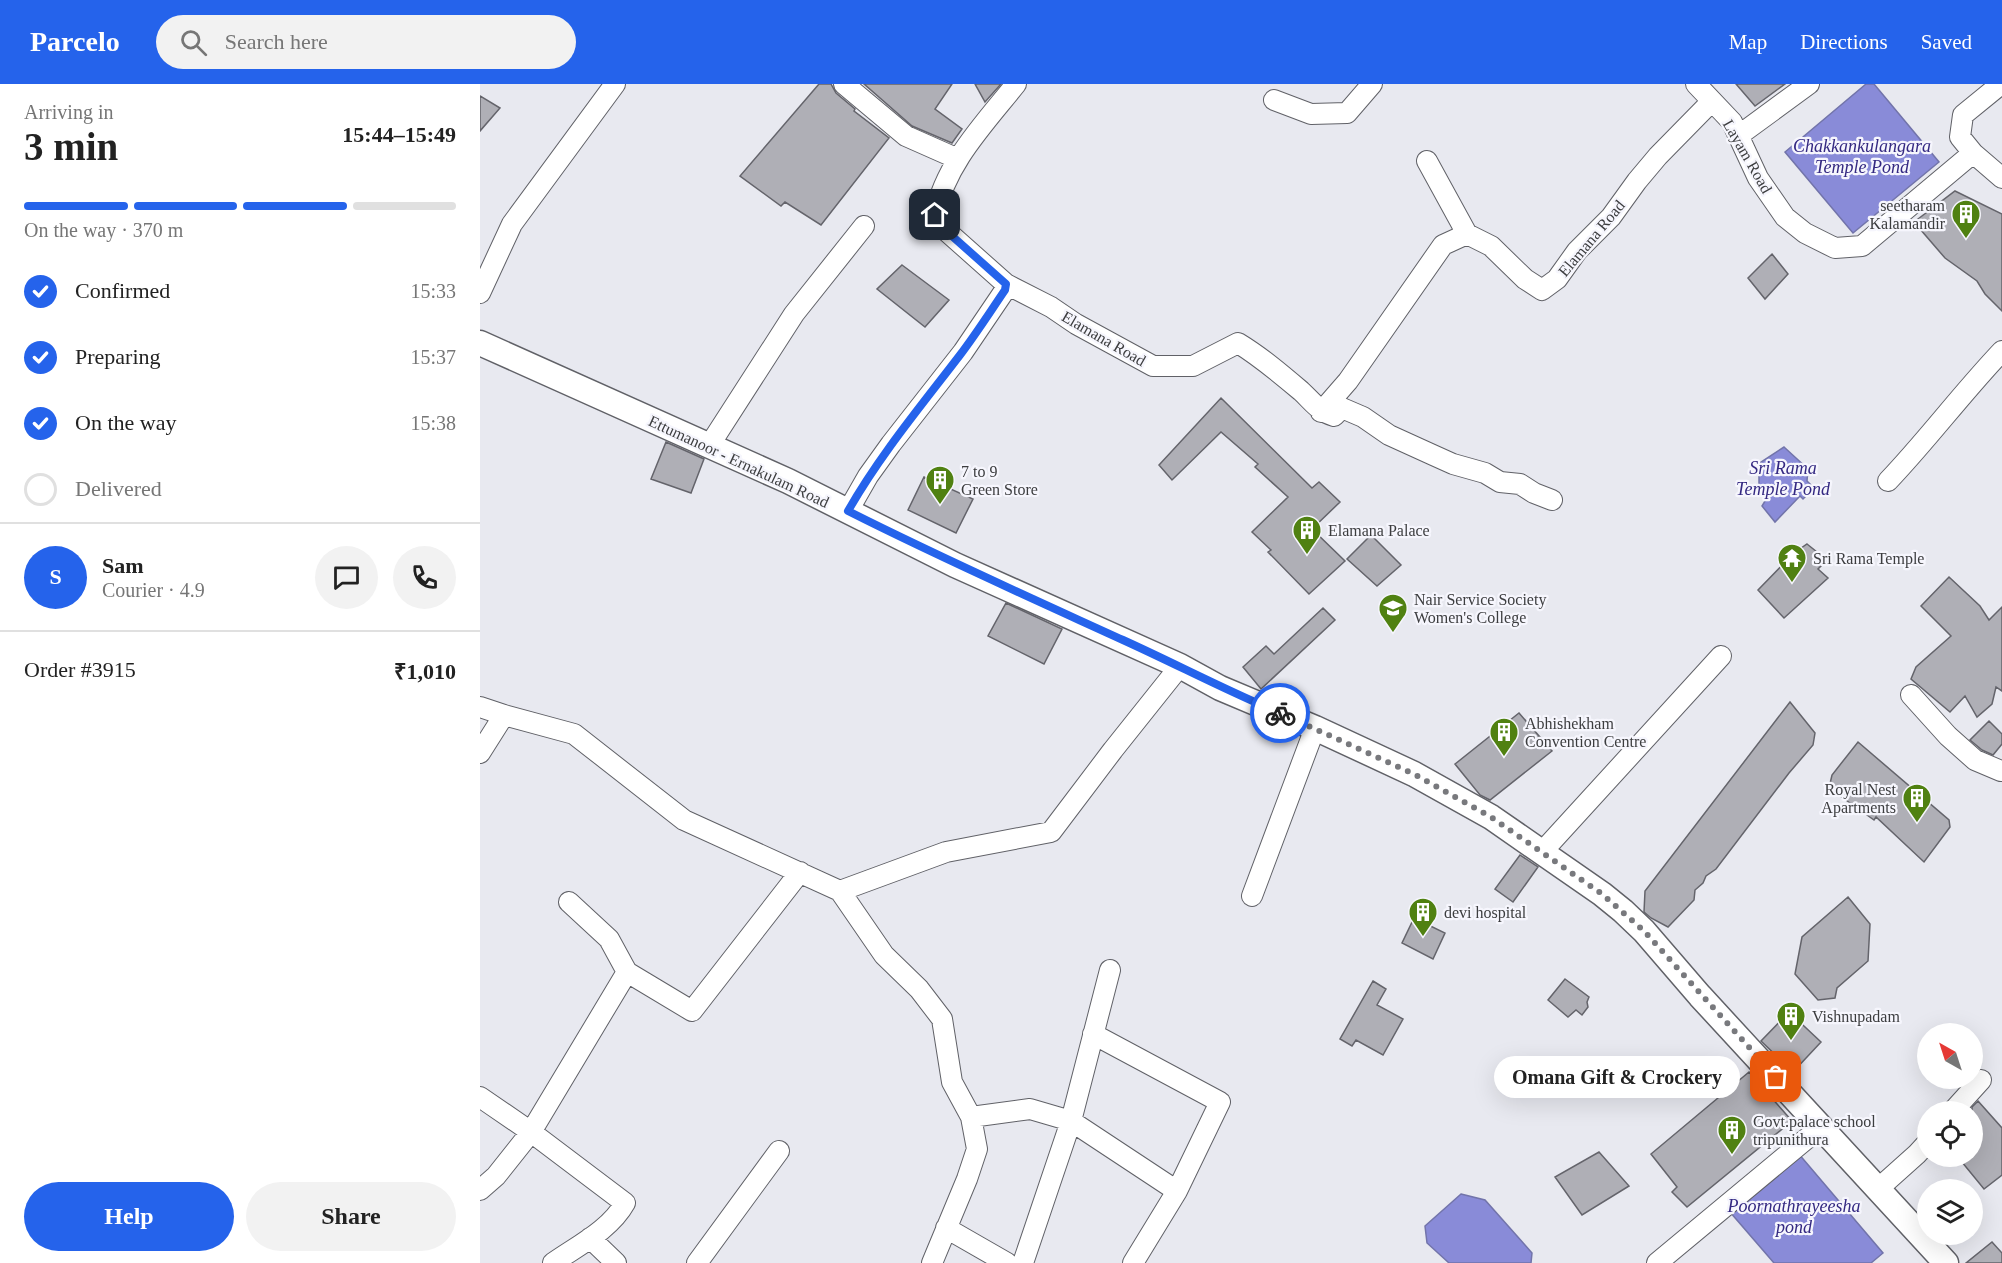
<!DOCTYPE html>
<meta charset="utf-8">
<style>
body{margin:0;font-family:"Times New Roman",serif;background:#f2f2f2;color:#222;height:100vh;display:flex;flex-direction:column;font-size:22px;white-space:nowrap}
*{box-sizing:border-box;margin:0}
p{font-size:20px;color:#767676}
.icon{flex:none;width:33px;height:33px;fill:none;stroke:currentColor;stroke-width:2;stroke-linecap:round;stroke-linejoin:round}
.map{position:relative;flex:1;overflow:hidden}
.drawer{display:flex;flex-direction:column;background:#fff;width:480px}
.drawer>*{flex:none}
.needle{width:39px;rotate:321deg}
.controls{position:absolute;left:1437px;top:939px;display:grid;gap:12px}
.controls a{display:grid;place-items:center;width:66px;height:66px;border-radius:50%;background:#fff;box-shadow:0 6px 24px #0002;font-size:30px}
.pin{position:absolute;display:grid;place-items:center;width:51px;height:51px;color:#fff;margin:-26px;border-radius:12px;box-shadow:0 3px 9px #0006}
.courier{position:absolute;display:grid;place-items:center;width:60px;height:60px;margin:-30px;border:4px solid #2563eb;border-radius:50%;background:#fff;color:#222;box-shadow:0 2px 8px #0007}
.bubble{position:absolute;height:42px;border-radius:21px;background:#fff;box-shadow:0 6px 24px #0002;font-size:20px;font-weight:600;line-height:42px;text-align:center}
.headline em{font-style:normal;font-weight:600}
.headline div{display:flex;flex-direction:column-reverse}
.headline{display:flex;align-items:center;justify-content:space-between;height:102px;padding:0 24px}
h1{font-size:39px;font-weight:600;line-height:45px}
.bar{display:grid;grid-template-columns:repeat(4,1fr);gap:9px 6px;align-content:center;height:72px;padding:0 24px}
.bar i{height:8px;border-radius:4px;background:#e0e0e0}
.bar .current{background:#2563eb}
.bar p{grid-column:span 4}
.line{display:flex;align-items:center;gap:15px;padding:0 24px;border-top:2px solid #e0e0e0}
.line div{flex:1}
.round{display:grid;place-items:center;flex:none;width:63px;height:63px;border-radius:32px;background:#f2f2f2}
ol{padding:0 24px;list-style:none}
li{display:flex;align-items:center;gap:18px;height:66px}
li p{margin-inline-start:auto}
li .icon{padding:6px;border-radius:50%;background:#2563eb;color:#fff;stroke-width:4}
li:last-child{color:#767676}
li i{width:33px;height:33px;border:3px solid #e0e0e0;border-radius:50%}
.button{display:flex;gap:12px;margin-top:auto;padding:12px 24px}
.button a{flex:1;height:69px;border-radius:36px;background:#2563eb;color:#fff;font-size:24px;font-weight:600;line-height:69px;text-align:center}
.button a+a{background:#f2f2f2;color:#222}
header{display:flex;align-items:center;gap:36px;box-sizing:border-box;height:84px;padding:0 30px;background:#2563eb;color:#fff}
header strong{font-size:28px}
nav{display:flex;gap:33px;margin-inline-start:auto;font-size:21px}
.search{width:420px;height:54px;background:#f2f2f2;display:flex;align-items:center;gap:15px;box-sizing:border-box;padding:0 21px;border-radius:33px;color:#767676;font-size:22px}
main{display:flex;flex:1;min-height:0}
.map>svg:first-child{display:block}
</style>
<header>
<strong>Parcelo</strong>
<div class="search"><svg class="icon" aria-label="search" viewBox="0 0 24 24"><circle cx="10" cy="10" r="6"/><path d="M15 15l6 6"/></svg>Search here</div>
<nav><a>Map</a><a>Directions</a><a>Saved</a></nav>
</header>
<main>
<section class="drawer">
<div class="headline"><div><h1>3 min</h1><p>Arriving in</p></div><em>15:44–15:49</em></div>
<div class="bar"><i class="current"></i><i class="current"></i><i class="current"></i><i></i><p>On the way · 370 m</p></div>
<ol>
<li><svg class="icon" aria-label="check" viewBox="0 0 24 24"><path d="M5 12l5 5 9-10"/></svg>Confirmed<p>15:33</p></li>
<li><svg class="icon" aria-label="check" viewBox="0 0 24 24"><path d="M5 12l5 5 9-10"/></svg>Preparing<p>15:37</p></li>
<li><svg class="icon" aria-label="check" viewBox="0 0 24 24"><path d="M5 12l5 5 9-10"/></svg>On the way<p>15:38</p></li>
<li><i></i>Delivered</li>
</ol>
<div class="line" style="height:108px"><b class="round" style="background:#2563eb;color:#fff">S</b><div><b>Sam</b><p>Courier · 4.9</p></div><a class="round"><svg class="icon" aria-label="chat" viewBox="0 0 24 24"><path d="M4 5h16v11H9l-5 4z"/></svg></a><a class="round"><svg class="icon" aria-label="phone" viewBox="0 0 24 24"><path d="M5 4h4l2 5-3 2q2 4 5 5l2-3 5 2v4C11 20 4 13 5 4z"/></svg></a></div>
<div class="line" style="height:78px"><div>Order #3915</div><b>₹1,010</b></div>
<div class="button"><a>Help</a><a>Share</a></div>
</section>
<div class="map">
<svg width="1522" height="1179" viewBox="0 0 1522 1179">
<rect width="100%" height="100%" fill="#e8e9f0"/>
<path fill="#898bd8" stroke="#7274aa" stroke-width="1.5" d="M 1386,0 L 1394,0 L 1459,78 L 1373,149 L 1305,68 Z
M 1304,363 L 1328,385 L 1327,397 L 1334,404 L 1323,415 L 1320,412 L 1295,438 L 1282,422 L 1287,414 L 1279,405 L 1279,391 L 1275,382 Z
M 1318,1069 L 1403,1169 L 1391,1179 L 1294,1179 L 1250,1128 Z
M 981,1110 L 1005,1116 L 1052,1169 L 1051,1179 L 969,1179 L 947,1159 L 945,1142 Z"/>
<path fill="#afafb6" stroke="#64646b" stroke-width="1.5" d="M 339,0 L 351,0 L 356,9 L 375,25 L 374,27 L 409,54 L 341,141 L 305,118 L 301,122 L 260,92 Z
M 384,0 L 472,0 L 455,25 L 482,45 L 472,59 L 432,42 Z
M 495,0 L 521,0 L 505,18 Z
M 1256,0 L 1305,0 L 1275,22 Z
M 0,12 L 20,24 L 0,47 Z
M 1475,107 L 1522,130 L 1522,227 L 1505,210 L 1497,197 L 1465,174 L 1434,138 Z
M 1292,170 L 1308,190 L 1285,215 L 1268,194 Z
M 422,181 L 469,216 L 445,243 L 397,205 Z
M 741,314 L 832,404 L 839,398 L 860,418 L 832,445 L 865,477 L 829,510 L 788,468 L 791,466 L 772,448 L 808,413 L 775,383 L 778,380 L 741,348 L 692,396 L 679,381 Z
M 186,358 L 224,375 L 211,409 L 171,395 Z
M 444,393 L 493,415 L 476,449 L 428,426 Z
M 891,451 L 921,481 L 897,502 L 867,475 Z
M 1327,460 L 1347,476 L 1338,485 L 1348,494 L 1304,534 L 1278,506 L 1314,469 Z
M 1469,493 L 1500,522 L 1509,536 L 1522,523 L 1522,607 L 1516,603 L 1512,620 L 1497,633 L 1485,612 L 1470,628 L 1431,595 L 1436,583 L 1471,552 L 1441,522 Z
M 526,519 L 582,545 L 564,580 L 508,552 Z
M 843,524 L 855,536 L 781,605 L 763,583 L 786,562 L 794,570 Z
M 1310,618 L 1335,649 L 1333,661 L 1309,689 L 1236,785 L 1226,792 L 1223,799 L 1215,806 L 1214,816 L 1188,843 L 1171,834 L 1164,828 L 1165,807 Z
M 1039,629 L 1072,667 L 1010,716 L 1000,711 L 975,680 Z
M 1509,637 L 1522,650 L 1522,660 L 1513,671 L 1502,666 L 1490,656 Z
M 1378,658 L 1469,736 L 1470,743 L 1444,778 L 1396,733 L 1394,736 L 1349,704 L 1352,691 Z
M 1040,771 L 1058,783 L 1033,818 L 1015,805 Z
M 1368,813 L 1390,840 L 1388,877 L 1357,904 L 1355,914 L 1338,916 L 1315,890 L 1322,853 Z
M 934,834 L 965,849 L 953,875 L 922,859 Z
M 1085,895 L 1109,913 L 1107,918 L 1108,923 L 1102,931 L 1096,926 L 1088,933 L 1068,916 Z
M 893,897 L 906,905 L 897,921 L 923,935 L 903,971 L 876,956 L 872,962 L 860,955 Z
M 1309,928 L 1341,958 L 1313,988 L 1281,957 Z
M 1269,988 L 1312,1037 L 1207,1123 L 1192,1108 L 1197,1103 L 1171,1070 Z
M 1498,1017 L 1522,1044 L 1522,1091 L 1504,1105 L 1477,1072 L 1492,1072 L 1492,1023 Z
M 1119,1068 L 1149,1102 L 1102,1131 L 1075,1093 Z
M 1512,1158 L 1522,1169 L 1522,1179 L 1486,1179 Z"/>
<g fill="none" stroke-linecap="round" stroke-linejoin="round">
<g stroke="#606167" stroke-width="22">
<path id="minor" d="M 364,0 L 426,52 L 478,75
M 1216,0 L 1252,38 L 1278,94 L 1305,133 L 1325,149 L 1355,164 L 1382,162 L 1493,69 L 1522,94
M 794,16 L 831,30 L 867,29 L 892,0
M 1258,52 L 1329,0
M 1493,69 L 1480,53 L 1483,31 L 1521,0
M 947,77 L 987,150
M 526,200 L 571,223 L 596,240 L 673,282 L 713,282 L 758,259 C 781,273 801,290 821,307 C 833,318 838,327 854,332 L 862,324 L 883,333 L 909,351 L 953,371 L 973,380 L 1005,389 L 1020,398 L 1040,400 L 1054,409 L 1072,416
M 0,209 L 32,140 L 135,0
M 841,328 L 868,297 L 963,161 L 987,150 L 1011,162 L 1045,195 L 1062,206 L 1077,195 L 1097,167 L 1131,133 L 1157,97 L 1178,72 L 1232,17
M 229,362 L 314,230 L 384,142
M 1408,397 C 1448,355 1482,309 1522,267
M 368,427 L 388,392 L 411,360 L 483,268 L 525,206 L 526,200 L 463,144 L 455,131 C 465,80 504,40 536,0
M 1431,611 L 1468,652 L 1495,676 L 1521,687
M 0,623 L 24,631 L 94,650 L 204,736 L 360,807 L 466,768 L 571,748 L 633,666 L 700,582
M 0,669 L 24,631
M 1062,768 L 1241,572
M 360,807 L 404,871 L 439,905 L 462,935 L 472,998 L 491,1033 L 497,1065 L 487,1095 L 452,1179
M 772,812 L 835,644
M 89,818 L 129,855 L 147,888
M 613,950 L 740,1018 L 697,1107
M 0,1013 L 51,1048 L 16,1092 L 0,1106
M 1472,1028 L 1501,996
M 491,1033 L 550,1025 L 591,1037 L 630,886
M 1399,1104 L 1437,1070 L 1448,1058
M 466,1144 L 527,1179
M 110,1154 L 136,1179
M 73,1179 C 97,1162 130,1146 145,1119 L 51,1048 L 147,888 L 212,927 L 320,788
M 217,1179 L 299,1067
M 543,1179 L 591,1037 L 697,1107 L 653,1179
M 1177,1179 L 1342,1042"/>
</g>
<g stroke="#606167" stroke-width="27">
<path id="major" d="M 0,259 L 308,397 L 475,481 L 700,582 L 740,604 L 835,644 L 934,690 L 1011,733 L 1122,810 L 1143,827 L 1164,847 L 1220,912 L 1466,1179"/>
</g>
<use href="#minor" stroke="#fff" stroke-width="20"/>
<use href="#major" stroke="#fff" stroke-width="24"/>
</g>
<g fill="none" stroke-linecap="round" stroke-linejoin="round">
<path stroke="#78797d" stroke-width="6" stroke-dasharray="0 10.8" d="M 800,629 L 934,690 L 1011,733 L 1122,810 L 1164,847 L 1296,993"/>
<path stroke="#2563eb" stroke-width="8" d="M 455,131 L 463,144 L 526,200 L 525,206 C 510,228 496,250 480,271 C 441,322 400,371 368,427 C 459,473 551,514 643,556 C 696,580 747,607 800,629"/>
</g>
<defs>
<g id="building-pin" transform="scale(1.5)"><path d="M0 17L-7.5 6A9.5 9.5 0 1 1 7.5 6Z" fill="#508111" stroke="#f6f6fd"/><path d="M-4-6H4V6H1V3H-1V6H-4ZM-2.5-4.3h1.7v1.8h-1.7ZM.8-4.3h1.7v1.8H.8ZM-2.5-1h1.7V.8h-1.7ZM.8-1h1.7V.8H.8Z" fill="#fff"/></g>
<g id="temple-pin" transform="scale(1.5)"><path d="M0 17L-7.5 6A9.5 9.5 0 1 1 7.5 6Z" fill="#508111" stroke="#f6f6fd"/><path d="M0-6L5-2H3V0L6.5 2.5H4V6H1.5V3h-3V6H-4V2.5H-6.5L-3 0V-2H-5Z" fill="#fff"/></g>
<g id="university-pin" transform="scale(1.5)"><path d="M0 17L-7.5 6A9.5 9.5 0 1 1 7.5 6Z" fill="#508111" stroke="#f6f6fd"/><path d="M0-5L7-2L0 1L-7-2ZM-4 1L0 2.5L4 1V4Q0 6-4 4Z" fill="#fff"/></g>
</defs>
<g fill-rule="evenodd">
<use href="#building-pin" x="1486" y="130"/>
<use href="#building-pin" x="460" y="396"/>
<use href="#building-pin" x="827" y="446"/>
<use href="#temple-pin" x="1312" y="474"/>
<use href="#university-pin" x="913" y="524"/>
<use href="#building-pin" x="1024" y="648"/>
<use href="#building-pin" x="1437" y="714"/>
<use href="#building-pin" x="943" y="828"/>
<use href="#building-pin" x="1311" y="932"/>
<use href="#building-pin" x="1252" y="1046"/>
</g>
<g text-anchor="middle" stroke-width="4.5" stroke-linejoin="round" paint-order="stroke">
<g font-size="16" fill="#3c3d3f" stroke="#f6f6fd">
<text transform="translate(1268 72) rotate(60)" y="6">Layam Road</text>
<text transform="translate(1111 154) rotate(-50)" y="6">Elamana Road</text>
<text transform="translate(624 254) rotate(30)" y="6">Elamana Road</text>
<text transform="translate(259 377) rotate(25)" y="6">Ettumanoor - Ernakulam Road</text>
</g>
<g font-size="16" fill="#3c3d3f" stroke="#f6f6fd" text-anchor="start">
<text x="1465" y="127" text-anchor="end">seetharam<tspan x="1465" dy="18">Kalamandir</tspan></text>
<text x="481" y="393">7 to 9<tspan x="481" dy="18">Green Store</tspan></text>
<text x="848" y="452">Elamana Palace</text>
<text x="1333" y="480">Sri Rama Temple</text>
<text x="934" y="521">Nair Service Society<tspan x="934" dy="18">Women's College</tspan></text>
<text x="1045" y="645">Abhishekham<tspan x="1045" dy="18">Convention Centre</tspan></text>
<text x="1416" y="711" text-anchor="end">Royal Nest<tspan x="1416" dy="18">Apartments</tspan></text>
<text x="964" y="834">devi hospital</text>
<text x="1332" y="938">Vishnupadam</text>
<text x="1273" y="1043">Govt.palace school<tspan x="1273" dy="18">tripunithura</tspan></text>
</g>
<g font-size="18" font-style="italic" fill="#342982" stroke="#f6f6fd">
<text x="1382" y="68">Chakkankulangara<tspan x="1382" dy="21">Temple Pond</tspan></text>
<text x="1303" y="390">Sri Rama<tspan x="1303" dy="21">Temple Pond</tspan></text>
<text x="1314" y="1128">Poornathrayeesha<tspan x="1314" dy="21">pond</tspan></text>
</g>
</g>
</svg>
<div class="controls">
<a><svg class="needle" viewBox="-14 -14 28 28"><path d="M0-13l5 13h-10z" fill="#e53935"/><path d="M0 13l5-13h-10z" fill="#767676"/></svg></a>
<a><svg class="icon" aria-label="locate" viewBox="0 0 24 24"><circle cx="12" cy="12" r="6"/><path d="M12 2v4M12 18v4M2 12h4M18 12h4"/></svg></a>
<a><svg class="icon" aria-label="layers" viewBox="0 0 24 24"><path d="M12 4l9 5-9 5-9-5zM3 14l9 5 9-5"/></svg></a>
</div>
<div class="pin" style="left:1296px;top:993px;background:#ea580c"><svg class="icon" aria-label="bag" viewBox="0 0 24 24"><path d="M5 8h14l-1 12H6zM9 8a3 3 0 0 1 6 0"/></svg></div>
<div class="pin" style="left:455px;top:131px;background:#1f2937"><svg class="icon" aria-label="home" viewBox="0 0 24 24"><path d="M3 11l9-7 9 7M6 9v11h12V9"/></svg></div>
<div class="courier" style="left:800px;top:629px"><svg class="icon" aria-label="bike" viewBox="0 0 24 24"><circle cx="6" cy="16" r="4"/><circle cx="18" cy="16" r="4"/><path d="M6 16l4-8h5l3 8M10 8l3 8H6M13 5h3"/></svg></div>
<div class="bubble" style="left:1014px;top:972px;width:246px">Omana Gift &amp; Crockery</div>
</div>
</main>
